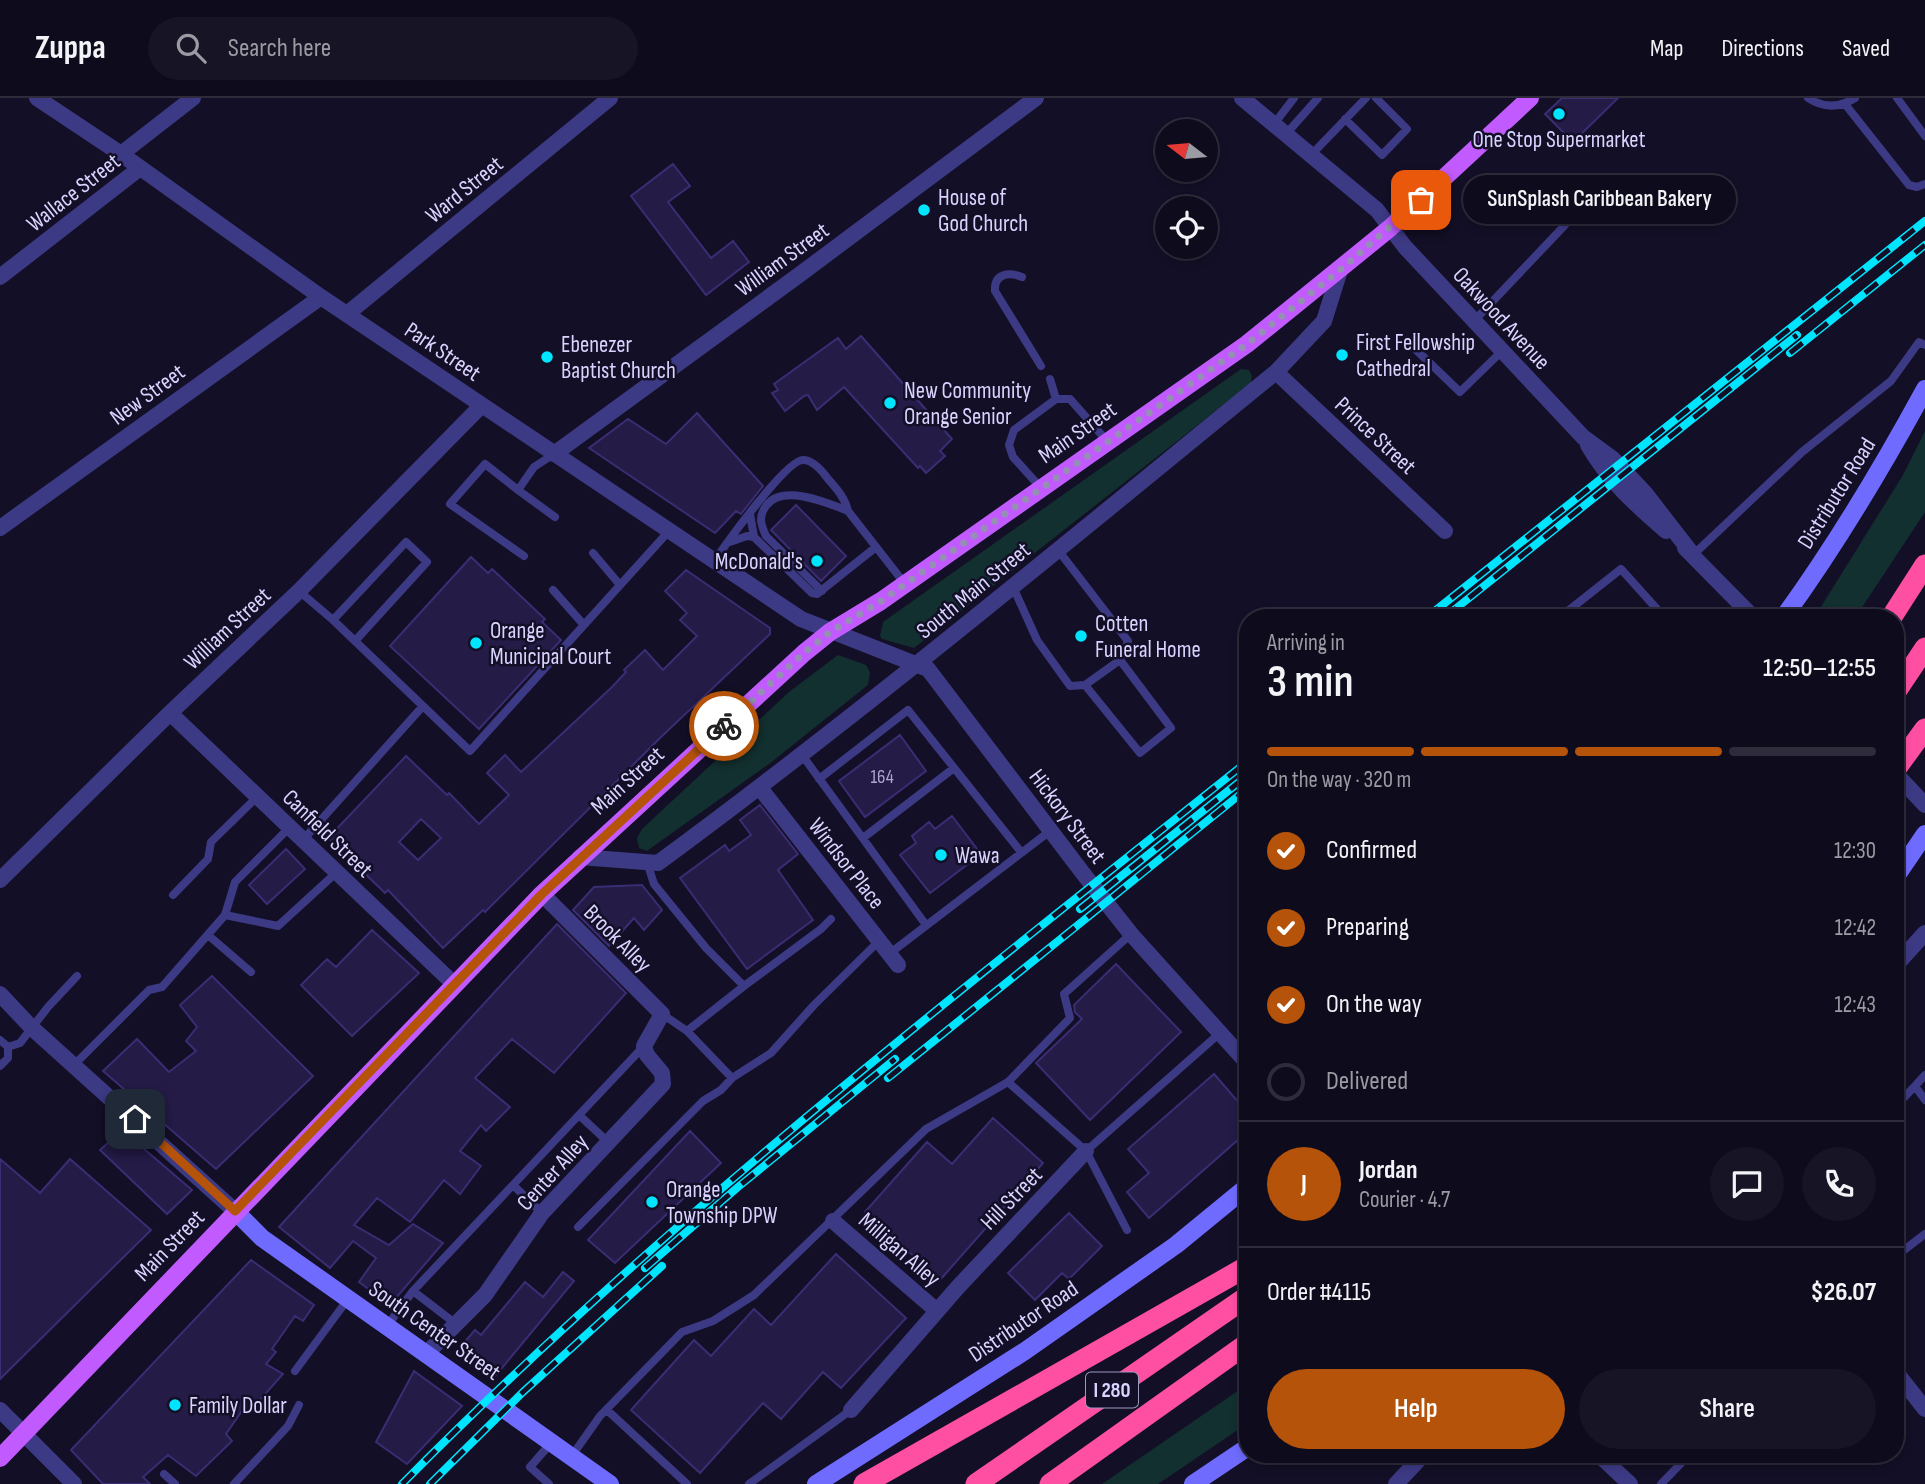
<!DOCTYPE html>
<meta charset="utf-8">
<style>
body{margin:0;font-family:"Sofia Sans Condensed",sans-serif;background:#171425;color:#f1f3f6;height:100vh;display:flex;flex-direction:column;font-size:26px;white-space:nowrap}
*{box-sizing:border-box;margin:0}
p{font-size:23px;color:#9b9ba3}
.icon{flex:none;width:38px;height:38px;fill:none;stroke:currentColor;stroke-width:2;stroke-linecap:round;stroke-linejoin:round}
.map{position:relative;flex:1;overflow:hidden}
.sheet{position:absolute;left:1239px;top:511px;width:665px;height:854px;display:flex;flex-direction:column;background:#0e0b1c;border-radius:28px;box-shadow:0 4px 10px #0003,0 0 0 2px #2e2b3b}
.sheet>*{flex:none}
.needle{width:46px;rotate:286deg}
.controls{position:absolute;left:1155px;top:21px;display:grid;gap:14px}
.controls a{display:grid;place-items:center;width:63px;height:63px;border-radius:50%;background:#0e0b1c;box-shadow:0 4px 10px #0003,0 0 0 2px #2e2b3b;font-size:35px}
.pin{position:absolute;display:grid;place-items:center;width:60px;height:60px;color:#fff;margin:-30px;border-radius:14px;box-shadow:0 4px 10px #0006}
.courier{position:absolute;display:grid;place-items:center;width:70px;height:70px;margin:-35px;border:5px solid #b45309;border-radius:50%;background:#fff;color:#222;box-shadow:0 2px 9px #0007}
.bubble{position:absolute;height:49px;border-radius:24px;background:#0e0b1c;box-shadow:0 4px 10px #0003,0 0 0 2px #2e2b3b;font-size:23px;font-weight:600;line-height:49px;text-align:center}
.headline em{font-style:normal;font-weight:600}
.headline div{display:flex;flex-direction:column-reverse}
.headline{display:flex;align-items:center;justify-content:space-between;height:119px;padding:0 28px}
h1{font-size:46px;font-weight:600;line-height:52px}
.bar{display:grid;grid-template-columns:repeat(4,1fr);gap:10px 7px;align-content:center;height:84px;padding:0 28px}
.bar i{height:9px;border-radius:5px;background:#2e2b3b}
.bar .current{background:#b45309}
.bar p{grid-column:span 4}
.line{display:flex;align-items:center;gap:18px;padding:0 28px;border-top:2px solid #2e2b3b}
.line div{flex:1}
.round{display:grid;place-items:center;flex:none;width:74px;height:74px;border-radius:37px;background:#171425}
ol{padding:0 28px;list-style:none}
li{display:flex;align-items:center;gap:21px;height:77px}
li p{margin-inline-start:auto}
li .icon{padding:7px;border-radius:50%;background:#b45309;color:#fff;stroke-width:4}
li:last-child{color:#9b9ba3}
li i{width:38px;height:38px;border:4px solid #2e2b3b;border-radius:50%}
.cta{display:flex;gap:14px;margin-top:auto;padding:14px 28px}
.cta a{flex:1;height:80px;border-radius:42px;background:#b45309;color:#fff;font-size:28px;font-weight:600;line-height:80px;text-align:center}
.cta a+a{background:#171425;color:#f1f3f6}
header{display:flex;align-items:center;gap:42px;box-sizing:border-box;height:98px;padding:0 35px;background:#0e0b1c;border-bottom:2px solid #2e2b3b}
header strong{font-size:33px}
nav{display:flex;gap:38px;margin-inline-start:auto;font-size:24px}
.search{width:490px;height:63px;background:#171425;display:flex;align-items:center;gap:18px;box-sizing:border-box;padding:0 24px;border-radius:38px;color:#9b9ba3;font-size:26px}
.map>svg:first-child{display:block}
</style>
<header>
<strong>Zuppa</strong>
<div class="search"><svg class="icon" aria-label="search" viewBox="0 0 24 24"><circle cx="10" cy="10" r="6"/><path d="M15 15l6 6"/></svg>Search here</div>
<nav><a>Map</a><a>Directions</a><a>Saved</a></nav>
</header>
<div class="map">
<svg width="1925" height="1386" viewBox="0 0 1925 1386">
<rect width="100%" height="100%" fill="#130f26"/>
<path fill="#12302f" d="M 1241,271 L 1249,272 L 1252,278 L 1251,285 L 914,550 L 882,541 L 880,538 L 883,524 Z
M 1925,333 L 1925,414 L 1855,520 L 1814,520 L 1903,377 Z
M 838,557 L 866,567 L 870,574 L 868,587 L 769,666 L 651,750 L 647,753 L 639,750 L 637,740 L 642,731 L 789,594 Z
M 1248,1286 L 1248,1325 L 1158,1386 L 1102,1386 Z"/>
<path fill="#241b47" stroke="#3b2d73" stroke-width="2" fill-rule="evenodd" d="M 1562,0 L 1618,0 L 1573,44 L 1545,16 Z
M 673,66 L 690,88 L 668,104 L 711,160 L 733,143 L 749,164 L 706,197 L 631,98 Z
M 861,238 L 952,341 L 940,353 L 945,358 L 926,375 L 920,368 L 918,370 L 844,289 L 817,312 L 808,297 L 804,298 L 785,313 L 772,295 L 778,292 L 774,286 L 838,240 L 846,251 Z
M 697,315 L 763,388 L 741,416 L 736,413 L 715,435 L 589,350 L 628,321 L 666,346 Z
M 796,407 L 846,458 L 821,483 L 771,432 Z
M 471,459 L 488,475 L 492,471 L 545,521 L 542,524 L 561,542 L 479,631 L 390,548 Z
M 686,472 L 770,530 L 770,536 L 661,639 L 485,814 L 483,812 L 443,850 L 388,792 L 385,795 L 328,740 L 406,658 L 447,697 L 449,695 L 479,726 L 509,697 L 487,675 L 505,657 L 521,674 L 612,589 L 626,574 L 624,572 L 645,552 L 663,572 L 697,538 L 680,522 L 687,515 L 665,493 ZM 421,721 L 441,740 L 418,762 L 399,744 Z
M 900,637 L 926,673 L 865,719 L 839,683 Z
M 760,707 L 798,756 L 778,772 L 813,822 L 747,871 L 680,780 L 725,747 L 729,753 L 751,737 L 740,722 Z
M 952,718 L 981,756 L 930,795 L 900,757 L 916,745 L 912,738 L 929,724 L 935,731 Z
M 286,751 L 305,771 L 267,806 L 249,787 Z
M 642,787 L 662,812 L 644,832 L 634,820 L 609,848 L 573,812 L 594,789 Z
M 557,826 L 626,895 L 554,975 L 512,941 L 475,980 L 510,1009 L 486,1033 L 481,1027 L 460,1053 L 481,1068 L 460,1096 L 444,1082 L 410,1124 L 377,1100 L 354,1127 L 389,1147 L 413,1126 L 443,1145 L 390,1207 L 359,1184 L 376,1160 L 353,1143 L 330,1170 L 279,1129 Z
M 372,832 L 419,875 L 352,938 L 301,887 L 327,861 L 336,869 Z
M 1116,866 L 1181,934 L 1090,1022 L 1036,965 L 1082,921 L 1075,914 L 1074,907 Z
M 212,878 L 313,978 L 216,1071 L 103,973 L 137,941 L 169,974 L 196,953 L 186,943 L 197,929 L 180,907 Z
M 1214,976 L 1248,1015 L 1248,1033 L 1149,1120 L 1127,1094 L 1149,1075 L 1128,1051 Z
M 993,1020 L 1043,1065 L 940,1182 L 865,1114 L 927,1044 L 952,1066 Z
M 122,1032 L 192,1092 L 167,1116 L 100,1052 Z
M 690,1033 L 721,1065 L 615,1165 L 588,1142 Z
M 0,1061 L 40,1095 L 70,1061 L 151,1132 L 0,1281 Z
M 1069,1115 L 1102,1148 L 1069,1181 L 1062,1175 L 1035,1202 L 1008,1175 Z
M 836,1156 L 906,1220 L 841,1290 L 823,1274 L 781,1321 L 763,1305 L 700,1375 L 631,1312 L 694,1242 L 711,1258 L 754,1211 L 771,1227 Z
M 251,1162 L 314,1207 L 303,1223 L 295,1218 L 272,1251 L 276,1254 L 266,1266 L 283,1276 L 250,1313 L 244,1310 L 226,1336 L 232,1343 L 196,1378 L 168,1357 L 143,1379 L 150,1386 L 103,1386 L 71,1352 Z
M 563,1174 L 574,1183 L 492,1282 L 457,1253 L 475,1232 L 481,1237 L 525,1184 L 543,1199 Z
M 414,1273 L 462,1308 L 407,1366 L 376,1344 Z"/>
<g fill="none" stroke-linecap="round" stroke-linejoin="round">
<path stroke="#3d3a85" stroke-width="8" d="M 1808,0 C 1823,10 1839,10 1855,0
M 1897,0 L 1925,38
M 1845,6 L 1909,87 L 1917,89 L 1925,86
M 1345,21 L 1382,57 L 1407,31 L 1376,0
M 1274,26 L 1294,0
M 1286,36 L 1318,0
M 1311,57 L 1366,0
M 1022,179 C 1009,174 994,175 995,193 L 1041,268
M 1474,223 L 1565,127
M 1411,247 L 1460,294 L 1502,253
M 1050,281 L 1056,301
M 1041,390 L 1013,359 L 1009,347 L 1014,332 L 1056,301 L 1070,301 L 1107,343
M 518,392 L 555,419
M 750,416 L 754,439
M 727,445 L 747,438 L 754,439 L 812,495 L 817,496 L 876,449
M 593,455 L 620,487
M 1693,457 L 1802,354 L 1891,283 L 1919,244 L 1925,247
M 524,458 L 450,406 L 485,366 L 518,392 L 534,369 L 554,356
M 714,464 C 725,447 786,362 803,362 C 813,362 823,374 828,381 C 837,391 845,400 848,413 L 905,486
M 1013,489 L 1037,542 L 1070,588 L 1085,587 L 1120,562 L 1128,543 L 1058,452
M 553,492 L 584,527
M 299,493 L 333,522
M 822,493 L 766,438 C 761,427 758,419 766,408 C 782,385 828,405 848,413
M 1559,520 L 1621,471 L 1665,520
M 355,543 L 427,464 L 406,444 L 333,522 L 470,653 L 669,433
M 1085,587 L 1140,655 L 1171,630 L 1120,562
M 802,657 L 926,827
M 819,681 L 908,612 L 1021,754
M 863,740 L 954,670
M 303,742 L 423,608
M 647,764 L 654,786 L 706,850 L 744,888 L 821,831 L 831,821
M 173,797 L 208,761 L 211,744 L 258,698
M 225,817 L 278,828 L 337,774
M 208,837 L 251,874
M 889,856 L 1050,733
M 662,916 L 687,933 L 744,888
M 687,933 L 732,980
M 0,942 L 8,949 L 8,960 L 0,968
M 8,949 L 20,945 L 48,909 L 77,878
M 75,966 L 149,892 L 162,889 L 225,817 L 235,784 L 290,729
M 1925,977 L 1915,988 L 1925,1002
M 1008,984 L 1086,1053 L 1127,1132
M 1895,1009 L 1915,988
M 579,1017 L 608,1044
M 1086,1053 L 1220,935
M 513,1087 L 542,1115
M 578,1129 L 703,1003 L 721,992 L 732,980 L 771,955 L 814,907 L 879,843
M 1895,1159 L 1925,1136
M 413,1193 L 456,1226
M 387,1228 L 413,1193 L 644,948
M 295,1273 L 348,1201
M 607,1312 L 687,1386
M 571,1359 L 600,1318 L 682,1234 L 713,1223 L 754,1197 L 926,1031 L 1008,984 L 1070,920 L 1064,896 L 1131,836
M 164,1376 L 175,1386
M 234,1386 L 288,1328 L 299,1307
M 549,1386 L 530,1369 L 551,1345
M 749,1386 L 851,1312
M 1661,1386 L 1690,1356"/>
<path stroke="#3d3a85" stroke-width="16" d="M 37,0 L 121,56 L 321,199 L 801,521 L 928,571 L 1082,774 L 1131,836 L 1248,966
M 1242,0 L 1377,112 L 1405,149 L 1583,339 L 1613,361 L 1645,395 L 1693,457
M 121,56 L 193,0
M 0,179 L 140,70
M 347,216 L 610,0
M 1276,274 L 1445,433
M 1588,347 C 1608,382 1636,407 1666,433
M 554,356 L 799,177 L 1036,0
M 0,430 L 321,199
M 1685,450 L 1754,520
M 170,615 L 455,887
M 1895,675 L 1925,707
M 760,690 L 898,867
M 580,759 L 658,765 C 870,609 1072,440 1276,274 L 1324,223 L 1340,172
M 0,782 L 170,615 L 299,493 L 482,307
M 1895,868 L 1925,835
M 0,896 L 32,930 L 235,1113
M 833,1123 L 937,1213
M 426,1256 L 485,1197 L 542,1115 L 663,986 L 662,975 L 647,957 L 644,948 L 662,916 L 542,796
M 1895,1273 L 1925,1311
M 0,1312 L 74,1386
M 851,1312 L 958,1189 L 1086,1053
M 1598,1356 L 1630,1386
M 1396,1386 L 1424,1356"/>
<path stroke="#6f6bff" stroke-width="18" d="M 1783,520 C 1836,447 1882,370 1925,291
M 1895,780 L 1925,736
M 235,1113 L 262,1140 L 610,1386
M 816,1386 L 1025,1253 L 1176,1147 L 1248,1088
M 1193,1386 L 1248,1349"/>
<path stroke="#c25bff" stroke-width="18" d="M 0,1360 L 542,796 L 804,555 L 830,534 L 881,503 L 1247,246 L 1390,130 L 1530,0"/>
<path stroke="#ff4fa3" stroke-width="21" d="M 1891,520 L 1925,467
M 1895,595 L 1925,550
M 1895,672 L 1925,631
M 864,1386 L 1248,1168
M 976,1386 L 1248,1198
M 1050,1386 L 1248,1245"/>
<g stroke="#00e5ff" stroke-width="8">
<path id="rail" d="M 1790,255 L 1925,147
M 1426,520 L 1925,123
M 1444,520 L 1797,237
M 1080,811 L 1248,677
M 888,980 L 1248,690
M 645,1170 L 738,1089 L 895,961
M 402,1386 C 663,1122 958,895 1248,663
M 430,1386 L 523,1294 L 662,1168"/>
</g>
<use href="#rail" stroke="#130f26" stroke-width="5" stroke-dasharray="16" stroke-linecap="butt"/>
</g>
<g fill="none" stroke-linecap="round" stroke-linejoin="round">
<path stroke="#948fb3" stroke-width="7" stroke-dasharray="0 12.6" d="M 724,628 L 804,555 L 830,534 L 881,503 L 1247,246 L 1340,172 L 1421,102"/>
<path stroke="#b45309" stroke-width="9" d="M 135,1021 L 235,1113 L 542,796 L 724,628"/>
</g>
<g fill="#00e5ff" stroke="#130f26" stroke-width="2.5">
<circle cx="1559" cy="16" r="7"/>
<circle cx="924" cy="112" r="7"/>
<circle cx="1342" cy="257" r="7"/>
<circle cx="547" cy="259" r="7"/>
<circle cx="890" cy="305" r="7"/>
<circle cx="817" cy="463" r="7"/>
<circle cx="1081" cy="538" r="7"/>
<circle cx="476" cy="545" r="7"/>
<circle cx="941" cy="757" r="7"/>
<circle cx="652" cy="1104" r="7"/>
<circle cx="175" cy="1307" r="7"/>
</g>
<g text-anchor="middle" stroke-width="5" stroke-linejoin="round" paint-order="stroke">
<g font-size="19" fill="#aca6d1">
<text x="882" y="685">164</text>
</g>
<rect fill="#130f26" stroke="#9e99be" stroke-width="2" x="1086" y="1274.5" width="52" height="35" rx="5"/>
<g font-size="21" font-weight="bold" fill="#d9d4ff">
<text x="1112" y="1299">I 280</text>
</g>
<g font-size="23" fill="#d9d4ff" stroke="#130f26" text-anchor="start">
<text x="1559" y="49" text-anchor="middle">One Stop Supermarket</text>
<text x="938" y="107">House of<tspan x="938" dy="26">God Church</tspan></text>
<text x="1356" y="252">First Fellowship<tspan x="1356" dy="26">Cathedral</tspan></text>
<text x="561" y="254">Ebenezer<tspan x="561" dy="26">Baptist Church</tspan></text>
<text x="904" y="300">New Community<tspan x="904" dy="26">Orange Senior</tspan></text>
<text x="803" y="471" text-anchor="end">McDonald's</text>
<text x="1095" y="533">Cotten<tspan x="1095" dy="26">Funeral Home</tspan></text>
<text x="490" y="540">Orange<tspan x="490" dy="26">Municipal Court</tspan></text>
<text x="955" y="765">Wawa</text>
<text x="666" y="1099">Orange<tspan x="666" dy="26">Township DPW</tspan></text>
<text x="189" y="1315">Family Dollar</text>
</g>
<g font-size="23" fill="#d9d4ff" stroke="#130f26">
<text transform="translate(464 91) rotate(-39)" y="8">Ward Street</text>
<text transform="translate(73 94) rotate(-38)" y="8">Wallace Street</text>
<text transform="translate(782 161) rotate(-36)" y="8">William Street</text>
<text transform="translate(1502 220) rotate(47)" y="8">Oakwood Avenue</text>
<text transform="translate(443 253) rotate(34)" y="8">Park Street</text>
<text transform="translate(147 296) rotate(-36)" y="8">New Street</text>
<text transform="translate(1077 334) rotate(-35)" y="8">Main Street</text>
<text transform="translate(1376 337) rotate(43)" y="8">Prince Street</text>
<text transform="translate(1836 395) rotate(-58)" y="8">Distributor Road</text>
<text transform="translate(973 492) rotate(-39)" y="8">South Main Street</text>
<text transform="translate(227 530) rotate(-43)" y="8">William Street</text>
<text transform="translate(627 682) rotate(-42)" y="8">Main Street</text>
<text transform="translate(1068 718) rotate(53)" y="8">Hickory Street</text>
<text transform="translate(328 735) rotate(44)" y="8">Canfield Street</text>
<text transform="translate(847 765) rotate(52)" y="8">Windsor Place</text>
<text transform="translate(618 840) rotate(45)" y="8">Brook Alley</text>
<text transform="translate(552 1074) rotate(-48)" y="8">Center Alley</text>
<text transform="translate(1011 1100) rotate(-46)" y="8">Hill Street</text>
<text transform="translate(169 1147) rotate(-46)" y="8">Main Street</text>
<text transform="translate(900 1151) rotate(41)" y="8">Milligan Alley</text>
<text transform="translate(1023 1223) rotate(-34)" y="8">Distributor Road</text>
<text transform="translate(435 1232) rotate(35)" y="8">South Center Street</text>
</g>
</g>
</svg>
<div class="controls">
<a><svg class="needle" viewBox="-14 -14 28 28"><path d="M0-13l5 13h-10z" fill="#e53935"/><path d="M0 13l5-13h-10z" fill="#9b9ba3"/></svg></a>
<a><svg class="icon" aria-label="locate" viewBox="0 0 24 24"><circle cx="12" cy="12" r="6"/><path d="M12 2v4M12 18v4M2 12h4M18 12h4"/></svg></a>
</div>
<div class="pin" style="left:1421px;top:102px;background:#ea580c"><svg class="icon" aria-label="bag" viewBox="0 0 24 24"><path d="M5 8h14l-1 12H6zM9 8a3 3 0 0 1 6 0"/></svg></div>
<div class="pin" style="left:135px;top:1021px;background:#1f2937"><svg class="icon" aria-label="home" viewBox="0 0 24 24"><path d="M3 11l9-7 9 7M6 9v11h12V9"/></svg></div>
<div class="courier" style="left:724px;top:628px"><svg class="icon" aria-label="bike" viewBox="0 0 24 24"><circle cx="6" cy="16" r="4"/><circle cx="18" cy="16" r="4"/><path d="M6 16l4-8h5l3 8M10 8l3 8H6M13 5h3"/></svg></div>
<div class="bubble" style="left:1463px;top:77px;width:273px">SunSplash Caribbean Bakery</div>
<section class="sheet">
<div class="headline"><div><h1>3 min</h1><p>Arriving in</p></div><em>12:50–12:55</em></div>
<div class="bar"><i class="current"></i><i class="current"></i><i class="current"></i><i></i><p>On the way · 320 m</p></div>
<ol>
<li><svg class="icon" aria-label="check" viewBox="0 0 24 24"><path d="M5 12l5 5 9-10"/></svg>Confirmed<p>12:30</p></li>
<li><svg class="icon" aria-label="check" viewBox="0 0 24 24"><path d="M5 12l5 5 9-10"/></svg>Preparing<p>12:42</p></li>
<li><svg class="icon" aria-label="check" viewBox="0 0 24 24"><path d="M5 12l5 5 9-10"/></svg>On the way<p>12:43</p></li>
<li><i></i>Delivered</li>
</ol>
<div class="line" style="height:126px"><b class="round" style="background:#b45309;color:#fff">J</b><div><b>Jordan</b><p>Courier · 4.7</p></div><a class="round"><svg class="icon" aria-label="chat" viewBox="0 0 24 24"><path d="M4 5h16v11H9l-5 4z"/></svg></a><a class="round"><svg class="icon" aria-label="phone" viewBox="0 0 24 24"><path d="M5 4h4l2 5-3 2q2 4 5 5l2-3 5 2v4C11 20 4 13 5 4z"/></svg></a></div>
<div class="line" style="height:91px"><div>Order #4115</div><b>$26.07</b></div>
<div class="cta"><a>Help</a><a>Share</a></div>
</section>
</div>
